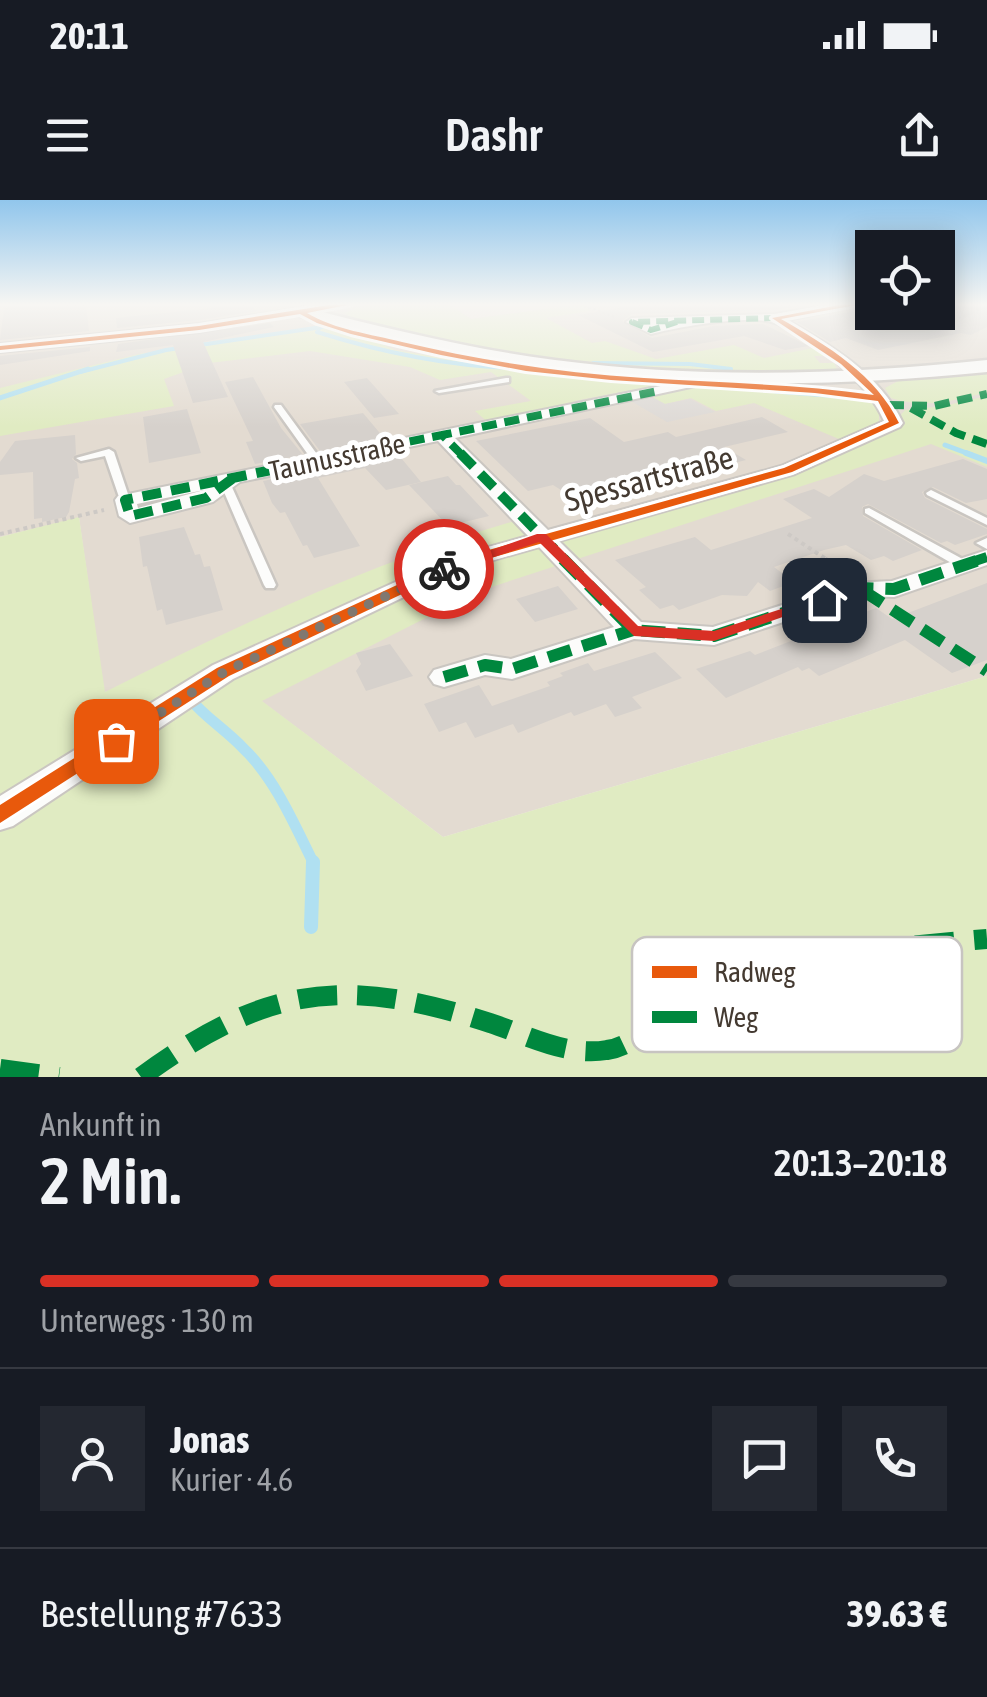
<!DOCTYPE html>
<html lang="de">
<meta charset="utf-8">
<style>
body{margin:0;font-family:"Asap Condensed",sans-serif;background:#242831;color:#f1f3f6;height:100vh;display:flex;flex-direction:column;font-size:38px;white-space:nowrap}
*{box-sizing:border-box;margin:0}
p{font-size:32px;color:#9ea1a6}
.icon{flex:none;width:55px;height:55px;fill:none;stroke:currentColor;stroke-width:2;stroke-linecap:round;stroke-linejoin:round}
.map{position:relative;height:877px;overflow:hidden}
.details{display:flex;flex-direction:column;background:#171b24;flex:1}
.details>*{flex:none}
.controls{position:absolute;left:855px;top:30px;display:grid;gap:20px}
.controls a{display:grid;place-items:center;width:100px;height:100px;border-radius:0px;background:#171b24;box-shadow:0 5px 25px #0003;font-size:50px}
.pin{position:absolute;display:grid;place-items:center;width:85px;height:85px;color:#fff;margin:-42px;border-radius:20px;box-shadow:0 5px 15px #0006}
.courier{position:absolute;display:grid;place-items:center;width:100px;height:100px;margin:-50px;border:8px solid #d93025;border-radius:50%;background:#fff;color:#222;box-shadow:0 2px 12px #0007}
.overview em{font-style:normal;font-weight:600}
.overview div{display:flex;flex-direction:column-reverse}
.overview{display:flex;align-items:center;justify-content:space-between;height:170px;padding:0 40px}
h1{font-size:65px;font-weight:600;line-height:75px}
.bar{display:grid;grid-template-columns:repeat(4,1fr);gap:15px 10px;align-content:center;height:120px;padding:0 40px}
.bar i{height:12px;border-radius:8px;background:#363941}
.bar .current{background:#d93025}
.bar p{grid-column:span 4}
.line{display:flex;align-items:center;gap:25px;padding:0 40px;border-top:2px solid #363941}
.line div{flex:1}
.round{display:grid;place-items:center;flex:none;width:105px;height:105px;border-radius:0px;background:#242831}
.status{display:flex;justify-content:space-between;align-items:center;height:70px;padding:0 50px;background:#171b24;direction:ltr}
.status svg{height:28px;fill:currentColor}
header{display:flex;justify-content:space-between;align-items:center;height:130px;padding:0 40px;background:#171b24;font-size:45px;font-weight:600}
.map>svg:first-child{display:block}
</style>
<div class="status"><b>20:11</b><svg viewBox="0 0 49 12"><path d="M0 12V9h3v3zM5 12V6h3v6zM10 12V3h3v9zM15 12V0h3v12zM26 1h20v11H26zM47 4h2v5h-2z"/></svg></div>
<header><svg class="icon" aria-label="menu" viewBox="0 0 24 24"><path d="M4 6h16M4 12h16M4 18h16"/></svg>Dashr<svg class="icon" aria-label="share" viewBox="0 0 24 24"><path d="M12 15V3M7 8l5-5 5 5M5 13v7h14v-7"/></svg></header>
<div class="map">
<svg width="987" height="877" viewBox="0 0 987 877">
<rect width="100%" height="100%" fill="#eeeae5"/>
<path fill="#e3dbd1" d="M 0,104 L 872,104 L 872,112 L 938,112 L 938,104 L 987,104 L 987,476 L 443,637 L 224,473 L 104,492 L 79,318 L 0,337 Z"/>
<path fill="#ede3d6" d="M 449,104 L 576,104 L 576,105 L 471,119 Z"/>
<path fill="#e0ebc2" d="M 368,104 L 449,104 L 471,119 L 583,104 L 590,111 L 546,118 L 592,143 L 605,141 L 656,159 L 734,145 L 764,158 L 813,148 L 825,156 L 814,156 L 820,163 L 834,163 L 839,173 L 620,172 L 523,158 L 358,122 L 344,113 Z
M 326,127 L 367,137 L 395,150 L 543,174 L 683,187 L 851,195 L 873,199 L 879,207 L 879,221 L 846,242 L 754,203 L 716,211 L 691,198 L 665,204 L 637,189 L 574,201 L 579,206 L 490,224 L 475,211 L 531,201 L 491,172 L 440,180 L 410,167 L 310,151 L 209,163 L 164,179 L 174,206 L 0,236 L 0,188 L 139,154 Z
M 987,169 L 987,192 C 954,201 924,209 891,198 L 885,188 L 900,180 Z
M 987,196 L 987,267 L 931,244 L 479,391 L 262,501 L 443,637 L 987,476 L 987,877 L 0,877 L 0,337 L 79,317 L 105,492 C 240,424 379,359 525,318 L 542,336 L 788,270 L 894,223 L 905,210 L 944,206 Z"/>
<path fill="#ddd9d5" d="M 637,189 L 665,204 L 690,199 L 715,212 L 667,222 L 617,193 Z"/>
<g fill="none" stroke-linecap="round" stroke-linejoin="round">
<path stroke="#b0e0f1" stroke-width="4" d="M 319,129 L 317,132 C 384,153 450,167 520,168
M 593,163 L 690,164 L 731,169
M 80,172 L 166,150 L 322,127"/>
<path stroke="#b0e0f1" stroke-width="5" d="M 776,191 L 839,196
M 0,198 L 88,169
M 945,245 L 972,255"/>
<path stroke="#b0e0f1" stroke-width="6" d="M 966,253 L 987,261"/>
<path stroke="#b0e0f1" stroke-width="11" d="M 190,499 C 206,518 226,530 243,548 C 275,578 295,626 314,664"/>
<path stroke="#b0e0f1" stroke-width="14" d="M 311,727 L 313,662"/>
</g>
<path fill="#d6d1cc" d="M 86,104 L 89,131 L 0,140 L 4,108 Z
M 250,104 L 257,111 L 199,120 L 117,128 L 116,118 Z
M 641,104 L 809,104 L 775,110 L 632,114 L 622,121 L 652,138 L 714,126 L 763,124 L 809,146 L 785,150 L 744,136 L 653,152 L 578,115 Z
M 868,104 L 872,104 L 872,112 L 896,112 L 925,125 L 936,118 L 932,112 L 938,112 L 938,104 L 987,104 L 987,127 L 971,135 L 961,133 L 878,150 L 846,138 L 830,142 L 797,122 L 864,109 Z
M 270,123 L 274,127 L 203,142 L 228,197 L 193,203 L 173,145 L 116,152 L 118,144 Z
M 90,147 L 90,151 L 0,165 L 0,156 Z
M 253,177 L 281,228 L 303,255 L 255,264 L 246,242 L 253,241 L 225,182 Z
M 367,178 L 399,214 L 374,218 L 344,182 Z
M 187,209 L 201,253 L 149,263 L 143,217 Z
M 363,213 L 384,238 L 320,251 L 300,224 Z
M 762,217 L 788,232 L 724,247 L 746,260 L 580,302 L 553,285 L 528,291 L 476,241 L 590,218 L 624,242 L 668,232 L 676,237 Z
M 75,235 L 76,254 L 72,259 L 77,263 L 79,278 L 75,279 L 69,312 L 66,317 L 42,322 L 42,318 L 34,319 L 33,272 L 0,275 L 0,262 L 15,241 Z
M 397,253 L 421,282 L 386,290 L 365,268 L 318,278 L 360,346 L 314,358 L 307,345 L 303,346 L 285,312 L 280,313 L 272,303 L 263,281 Z
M 963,259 L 987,269 L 987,299 L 966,303 L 933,287 L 922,292 L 925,298 L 987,329 L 987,334 L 955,345 L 947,341 L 941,343 L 868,304 L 862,307 L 863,316 L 922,350 L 893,361 L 884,356 L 871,360 L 846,345 L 824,350 L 774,367 L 794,382 L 770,391 L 758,382 L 747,396 L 722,395 L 679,410 L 673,405 L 660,409 L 639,390 L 646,387 L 615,360 L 695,337 L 711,350 L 812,318 L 783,299 L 814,289 L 829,297 L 864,274 L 884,281 Z
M 448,276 L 456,285 L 460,285 L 489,316 L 448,326 L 409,285 Z
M 184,327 L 195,355 L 200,354 L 204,367 L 210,366 L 223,410 L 166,425 L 162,409 L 157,411 L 147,366 L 143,367 L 139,337 Z
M 987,383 L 987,460 L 952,473 L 905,440 L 819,476 L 809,468 L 802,471 L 798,467 L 726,498 L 696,469 L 750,451 L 755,455 L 876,408 L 892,419 Z
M 558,386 L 578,409 L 535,422 L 516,399 Z
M 390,444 L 413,476 L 366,491 L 356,471 L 361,464 L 356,453 Z
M 655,452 L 682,478 L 632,497 L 642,508 L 615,517 L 606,504 L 574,516 L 571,512 L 518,533 L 513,524 L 475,538 L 466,522 L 439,532 L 424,504 L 479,485 L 492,506 L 550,486 L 547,482 L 563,476 L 560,473 L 588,463 L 594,471 Z"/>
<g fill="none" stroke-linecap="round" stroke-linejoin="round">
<g stroke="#cac6c1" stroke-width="5">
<path id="service" d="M 506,178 L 509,178 L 509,182 L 439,193 L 435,191 Z
M 275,205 L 281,205 L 322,261 L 320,263 L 314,263 L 274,207 Z
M 109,249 L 114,252 L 130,300 L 129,302 L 125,303 L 120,300 L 105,256 L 81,261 L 76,258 Z
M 226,282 L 231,285 L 276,385 L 274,388 L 266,388 L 264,385 L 221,285 Z
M 931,290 L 987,318 L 987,325 L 927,295 L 926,293 Z
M 869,308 L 968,362 L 970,365 L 964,369 L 960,368 L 865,313 L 865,309 Z
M 987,338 L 987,349 L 976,343 Z"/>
</g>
<g stroke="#cac6c1" stroke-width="4">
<path id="minor" d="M 324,104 L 355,104 L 199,132 L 0,152 L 0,144 L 199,124 Z
M 835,104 L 864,104 L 787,120 C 832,146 880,174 903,223 L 900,227 L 795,274 L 559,341 L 641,422 L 713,427 L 851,383 L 892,381 L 987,350 L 987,365 L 894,397 L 862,396 L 714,445 L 634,439 L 512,479 L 485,475 L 444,487 L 434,484 L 429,477 L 434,470 L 485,455 L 511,459 L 614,427 L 539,347 L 462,369 L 233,479 L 13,626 L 0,630 L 0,596 L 213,465 L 446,359 L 528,336 L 438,241 L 240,282 L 213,302 L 130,323 L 119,316 L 115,300 L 118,296 L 705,177 L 705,183 L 700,185 L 455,238 L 548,330 L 781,266 L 884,221 C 869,184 813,137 775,123 C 750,114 677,127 651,134 L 626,122 L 632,118 L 775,114 ZM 204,290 L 138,308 L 137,304 Z
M 899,112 L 923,112 L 932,117 L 926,121 Z"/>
</g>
<g stroke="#cac6c1" stroke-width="5">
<path id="tertiary" d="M 302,107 C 386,128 469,149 555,160 C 699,179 843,175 987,160 L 987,172 C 738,197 538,181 297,115 L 297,109 Z"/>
</g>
<path stroke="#cdc9c5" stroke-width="2.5" stroke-dasharray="2.5 2.5" stroke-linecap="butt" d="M 579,104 L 615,117
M 949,122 L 987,106"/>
<path stroke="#cdc9c5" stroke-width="4" stroke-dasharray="4 4" stroke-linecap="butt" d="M 0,334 L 104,310
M 788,334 L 829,361"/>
<path stroke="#cdc9c5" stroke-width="5" stroke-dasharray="5 5" stroke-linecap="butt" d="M 825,359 L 842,370"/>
<use href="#service" fill="#fcfcfb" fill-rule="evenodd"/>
<use href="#minor" fill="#fcfcfb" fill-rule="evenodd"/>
<use href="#tertiary" fill="#fcfcfb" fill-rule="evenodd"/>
<path stroke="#00873e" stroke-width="6" stroke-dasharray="12 6" stroke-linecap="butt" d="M 905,112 L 926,117
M 677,122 L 651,130 L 632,122 L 775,118"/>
<path stroke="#00873e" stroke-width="8" stroke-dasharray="15 8" stroke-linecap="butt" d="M 889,205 L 934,206 L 987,194
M 911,208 L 956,233 L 987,244
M 342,255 L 442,235
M 462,255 L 442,235 L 658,191"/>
<path stroke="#00873e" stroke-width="10" stroke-dasharray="19 10" stroke-linecap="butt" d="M 460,253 L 566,361
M 232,279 L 206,298 L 130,316 L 125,300 L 355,253
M 975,361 L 987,357"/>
<path stroke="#00873e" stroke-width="12" stroke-dasharray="24 12" stroke-linecap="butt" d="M 563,359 L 633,430 L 714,436 L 860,388 L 894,389 L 982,359
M 862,390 L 987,471
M 444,477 L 485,465 L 512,469 L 633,430"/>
<path stroke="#00873e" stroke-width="20" stroke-dasharray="39 20" stroke-linecap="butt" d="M 0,869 L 59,877
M 141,877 C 266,786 343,775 490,823 C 527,835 567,857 607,850 C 643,845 663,805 695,792 C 786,756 891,747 987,739"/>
<g stroke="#fff" stroke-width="6">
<path id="cycleway" d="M 335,104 L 352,104 L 307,113 C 335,130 371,134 402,142 C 482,161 563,173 644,178 C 721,183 798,184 874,195 L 841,164 L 772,118 L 844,104 L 861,104 L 781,119 C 828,146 876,175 899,223 L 792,272 L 459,367 L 229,476 L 0,623 L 0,605 L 217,468 L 449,361 L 784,268 L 889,222 L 878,201 L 815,193 L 611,180 L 526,171 L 441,155 L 351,134 L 317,123 L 300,114 L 199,130 L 0,150 L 0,146 L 199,126 Z"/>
</g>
<use href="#cycleway" fill="#e8590c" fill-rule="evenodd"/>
</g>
<linearGradient id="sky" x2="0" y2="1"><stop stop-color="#91c6ec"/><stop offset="0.46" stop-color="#f7f6f3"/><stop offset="1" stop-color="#f7f6f3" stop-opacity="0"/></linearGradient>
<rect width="987" height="227" fill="url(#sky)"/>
<path fill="#d93025" d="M 537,334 L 546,334 L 638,426 L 714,431 L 818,397 L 831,400 L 714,441 L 634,436 L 539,342 L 449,372 L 437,369 Z"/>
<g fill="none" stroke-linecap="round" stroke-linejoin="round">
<path stroke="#807870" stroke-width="10" stroke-dasharray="0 18" d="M 116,541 L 224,472 L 444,369"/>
</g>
<g text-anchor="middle" stroke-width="10" stroke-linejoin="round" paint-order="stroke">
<g font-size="28" fill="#443a31" stroke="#fff">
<text transform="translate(337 257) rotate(-12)" y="10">Taunusstraße</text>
</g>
<g font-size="32" fill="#443a31" stroke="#fff">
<text transform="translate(649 279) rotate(-15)" y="11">Spessartstraße</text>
</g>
</g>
<rect x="632" y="737" width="330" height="115" rx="15" fill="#fff" stroke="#c7c4c1" stroke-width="2.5"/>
<rect x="652" y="766" width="45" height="12" fill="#e8590c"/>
<rect x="652" y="811" width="45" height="12" fill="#00873e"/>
<g font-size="28" fill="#443a31">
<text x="714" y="782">Radweg</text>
<text x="714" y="827">Weg</text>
</g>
</svg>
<div class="controls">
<a><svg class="icon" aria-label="locate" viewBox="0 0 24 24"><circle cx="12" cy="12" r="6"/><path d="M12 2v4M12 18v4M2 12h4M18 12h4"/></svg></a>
</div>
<div class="pin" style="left:116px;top:541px;background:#ea580c"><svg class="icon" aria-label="bag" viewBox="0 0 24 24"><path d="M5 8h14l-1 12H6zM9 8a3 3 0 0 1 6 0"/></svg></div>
<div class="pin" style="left:824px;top:400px;background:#1f2937"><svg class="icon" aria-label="home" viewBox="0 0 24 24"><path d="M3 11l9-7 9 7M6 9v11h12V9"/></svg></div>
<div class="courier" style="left:444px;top:369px"><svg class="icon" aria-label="bike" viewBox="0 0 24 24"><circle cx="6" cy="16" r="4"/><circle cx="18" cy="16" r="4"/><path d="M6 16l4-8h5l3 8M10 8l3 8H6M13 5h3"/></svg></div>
</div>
<section class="details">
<div class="overview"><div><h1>2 Min.</h1><p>Ankunft in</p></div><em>20:13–20:18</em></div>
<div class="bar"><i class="current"></i><i class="current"></i><i class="current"></i><i></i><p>Unterwegs · 130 m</p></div>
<div class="line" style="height:180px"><a class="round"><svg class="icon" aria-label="person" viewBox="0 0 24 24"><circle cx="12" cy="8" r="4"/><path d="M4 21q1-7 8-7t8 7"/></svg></a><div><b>Jonas</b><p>Kurier · 4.6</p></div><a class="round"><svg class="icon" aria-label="chat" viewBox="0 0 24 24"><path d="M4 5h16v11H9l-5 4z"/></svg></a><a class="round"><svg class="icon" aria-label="phone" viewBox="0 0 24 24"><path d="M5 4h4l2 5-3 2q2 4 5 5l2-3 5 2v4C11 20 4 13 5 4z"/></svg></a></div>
<div class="line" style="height:130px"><div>Bestellung #7633</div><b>39.63 €</b></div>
</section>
